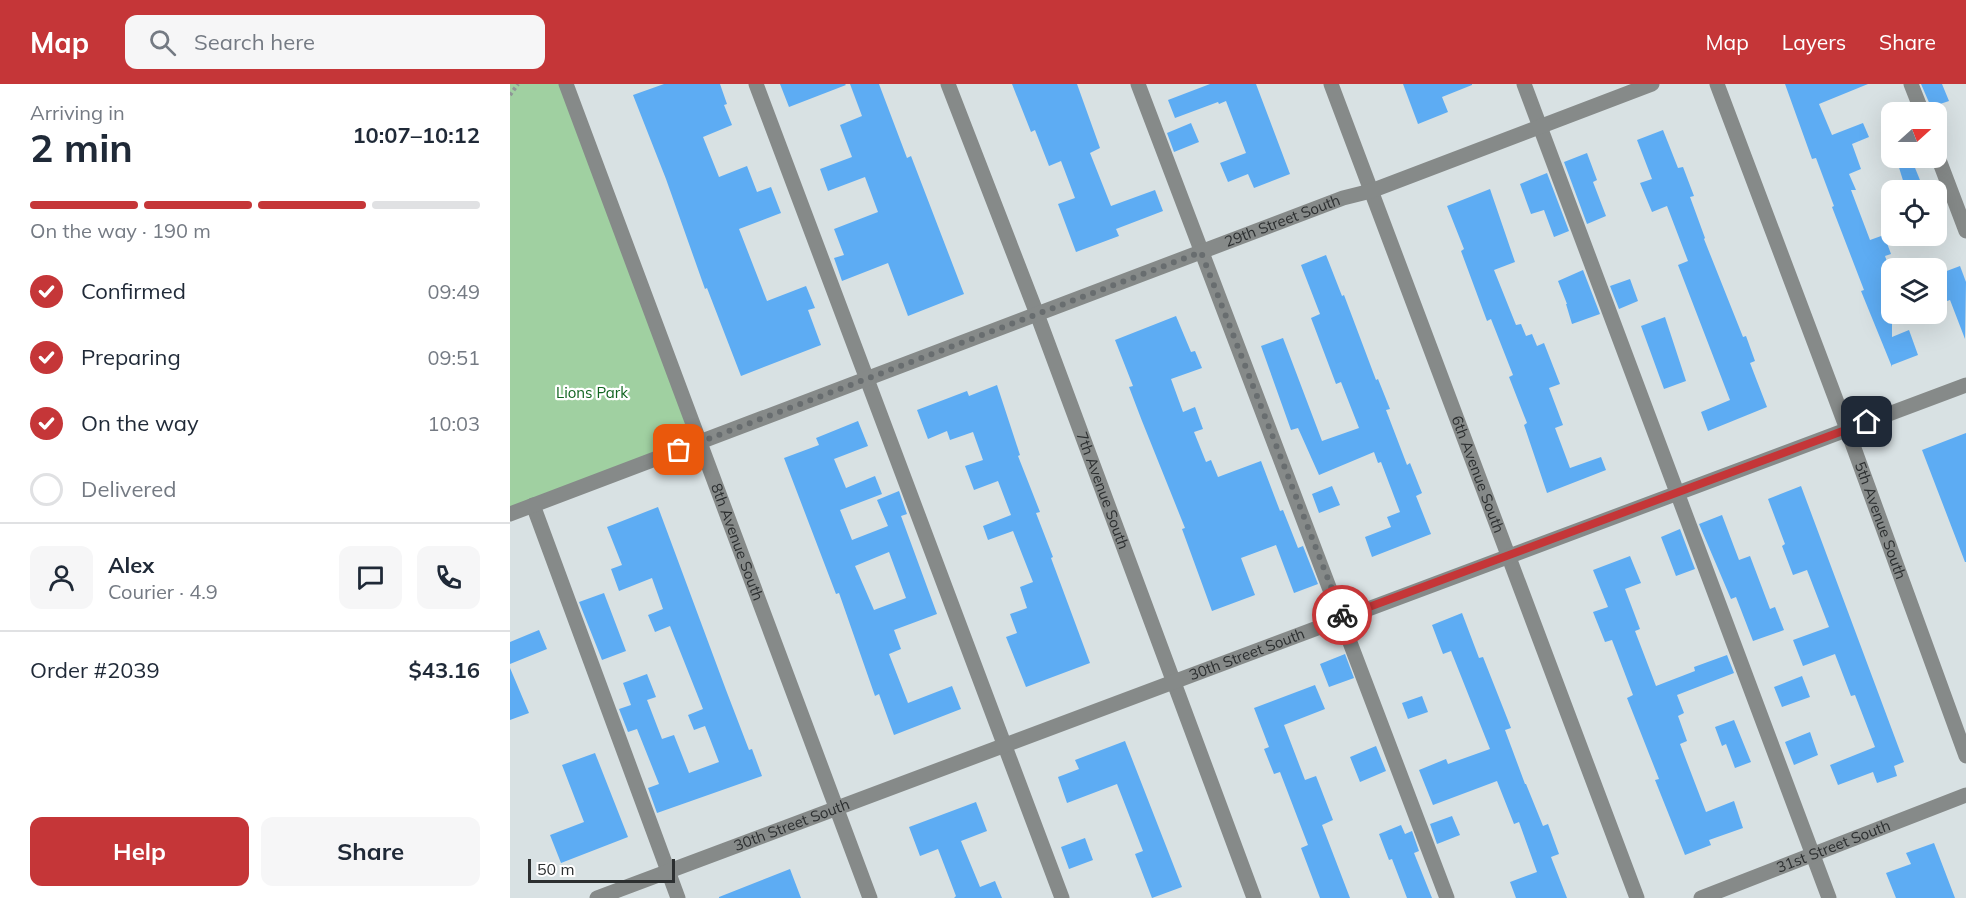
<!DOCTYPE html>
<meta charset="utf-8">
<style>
body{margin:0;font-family:Mulish,sans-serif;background:#f6f6f7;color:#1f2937;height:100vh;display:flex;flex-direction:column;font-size:22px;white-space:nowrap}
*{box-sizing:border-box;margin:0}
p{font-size:20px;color:#747a83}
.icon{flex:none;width:33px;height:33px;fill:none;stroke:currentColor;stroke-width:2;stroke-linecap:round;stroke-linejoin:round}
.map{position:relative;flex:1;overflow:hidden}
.panel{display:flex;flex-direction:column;background:#fff;width:510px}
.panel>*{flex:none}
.needle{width:39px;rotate:69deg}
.buttons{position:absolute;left:1371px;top:18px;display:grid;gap:12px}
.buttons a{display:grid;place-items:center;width:66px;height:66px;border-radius:12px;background:#fff;box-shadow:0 6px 24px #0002;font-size:30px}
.scale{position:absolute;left:18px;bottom:15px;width:147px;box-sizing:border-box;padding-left:6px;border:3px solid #2c2f30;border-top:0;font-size:16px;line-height:21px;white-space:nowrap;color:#2c2f30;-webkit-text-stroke:4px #fff;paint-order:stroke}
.pin{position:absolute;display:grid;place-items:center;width:51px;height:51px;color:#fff;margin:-26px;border-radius:12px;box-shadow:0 3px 9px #0006}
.courier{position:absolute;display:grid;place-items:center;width:60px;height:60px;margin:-30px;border:4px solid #c53638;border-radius:50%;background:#fff;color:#222;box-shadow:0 2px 8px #0007}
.overview em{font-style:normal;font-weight:700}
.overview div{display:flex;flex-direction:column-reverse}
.overview{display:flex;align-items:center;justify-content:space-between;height:102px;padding:0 30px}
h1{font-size:39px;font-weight:700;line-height:45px}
.bar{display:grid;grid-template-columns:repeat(4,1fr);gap:9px 6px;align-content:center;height:72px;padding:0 30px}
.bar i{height:8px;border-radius:4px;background:#e0e1e3}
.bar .selected{background:#c53638}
.bar p{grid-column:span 4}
.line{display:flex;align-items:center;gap:15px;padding:0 30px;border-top:2px solid #e0e1e3}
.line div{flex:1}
.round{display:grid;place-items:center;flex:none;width:63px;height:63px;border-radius:12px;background:#f6f6f7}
ol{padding:0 30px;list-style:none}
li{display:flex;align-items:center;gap:18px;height:66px}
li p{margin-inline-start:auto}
li .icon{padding:6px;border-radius:50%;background:#c53638;color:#fff;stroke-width:4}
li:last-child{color:#747a83}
li i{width:33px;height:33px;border:3px solid #e0e1e3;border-radius:50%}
.action{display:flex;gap:12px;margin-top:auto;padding:12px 30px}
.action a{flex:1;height:69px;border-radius:12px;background:#c53638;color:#fff;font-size:24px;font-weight:700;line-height:69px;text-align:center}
.action a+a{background:#f6f6f7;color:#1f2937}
header{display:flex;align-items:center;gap:36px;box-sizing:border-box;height:84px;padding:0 30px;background:#c53638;color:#fff}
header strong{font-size:28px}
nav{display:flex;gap:33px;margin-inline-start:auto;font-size:21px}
.search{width:420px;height:54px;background:#f6f6f7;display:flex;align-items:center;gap:15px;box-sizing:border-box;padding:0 21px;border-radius:12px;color:#747a83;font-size:22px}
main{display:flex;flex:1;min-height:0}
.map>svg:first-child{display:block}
</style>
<header>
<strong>Map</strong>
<div class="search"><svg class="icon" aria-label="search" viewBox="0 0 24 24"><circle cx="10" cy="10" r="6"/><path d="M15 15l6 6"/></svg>Search here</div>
<nav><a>Map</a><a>Layers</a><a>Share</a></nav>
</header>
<main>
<section class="panel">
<div class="overview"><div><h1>2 min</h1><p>Arriving in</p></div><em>10:07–10:12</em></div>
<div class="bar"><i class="selected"></i><i class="selected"></i><i class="selected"></i><i></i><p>On the way · 190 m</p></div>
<ol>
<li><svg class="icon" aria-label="check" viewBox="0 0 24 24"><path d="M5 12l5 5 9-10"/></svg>Confirmed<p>09:49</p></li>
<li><svg class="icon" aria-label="check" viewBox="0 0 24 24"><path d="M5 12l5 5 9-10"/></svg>Preparing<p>09:51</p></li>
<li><svg class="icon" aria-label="check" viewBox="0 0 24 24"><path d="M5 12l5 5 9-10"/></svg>On the way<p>10:03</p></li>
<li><i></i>Delivered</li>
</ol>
<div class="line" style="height:108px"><a class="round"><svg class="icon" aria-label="person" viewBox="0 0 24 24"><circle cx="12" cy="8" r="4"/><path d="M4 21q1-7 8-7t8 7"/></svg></a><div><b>Alex</b><p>Courier · 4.9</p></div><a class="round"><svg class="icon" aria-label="chat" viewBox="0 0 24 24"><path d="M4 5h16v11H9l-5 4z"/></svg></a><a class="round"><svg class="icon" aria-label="phone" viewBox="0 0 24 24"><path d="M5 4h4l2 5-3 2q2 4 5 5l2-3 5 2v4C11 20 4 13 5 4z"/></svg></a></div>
<div class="line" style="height:78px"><div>Order #2039</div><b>$43.16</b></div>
<div class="action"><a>Help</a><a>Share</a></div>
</section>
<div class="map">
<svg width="1456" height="814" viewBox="0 0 1456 814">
<rect width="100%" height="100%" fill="#d8e1e3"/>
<path fill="#a0d0a1" d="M 0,0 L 55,0 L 190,358 L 0,429 Z"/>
<path fill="#5dacf3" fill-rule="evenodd" d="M 154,0 L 210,0 L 217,20 L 214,21 L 222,41 L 193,53 L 209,93 L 237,82 L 247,108 L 261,103 L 271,129 L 229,145 L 257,217 L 296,202 L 305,224 L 298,226 L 311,261 L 231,292 L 197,204 L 195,205 L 156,95 L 123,11 Z
M 270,0 L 335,0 L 336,1 L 279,23 Z
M 340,0 L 369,0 L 397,74 L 401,72 L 454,210 L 398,232 L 378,179 L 332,197 L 324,174 L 334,171 L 324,145 L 368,128 L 355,93 L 318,107 L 310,85 L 342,73 L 330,41 L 352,32 Z
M 502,0 L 567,0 L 590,64 L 580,69 L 601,122 L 645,106 L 653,127 L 606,145 L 609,152 L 566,168 L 548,120 L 565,114 L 551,77 L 539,82 L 525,46 L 521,48 Z
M 700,0 L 746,0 L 780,90 L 744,104 L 738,90 L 718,98 L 710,79 L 736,69 L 716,17 L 709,20 L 708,18 L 665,34 L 658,16 Z
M 893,0 L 962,0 L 962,1 L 932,13 L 938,28 L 908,40 Z
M 1275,0 L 1358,0 L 1309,20 L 1322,51 L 1353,39 L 1359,53 L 1342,60 L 1351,85 L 1339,90 L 1346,106 L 1341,106 L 1360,156 L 1374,151 L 1381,170 L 1375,172 L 1381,189 L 1373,192 L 1382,214 L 1382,253 L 1399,246 L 1408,271 L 1382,281 L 1382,283 L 1351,207 L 1354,206 L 1322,123 L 1324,122 L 1306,74 L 1302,75 Z
M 1411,0 L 1432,0 L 1439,17 L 1421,23 Z
M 681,39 L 689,58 L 664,68 L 657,49 Z
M 1153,46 L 1168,84 L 1173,83 L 1184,112 L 1180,113 L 1195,154 L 1194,155 L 1233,253 L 1236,252 L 1245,277 L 1240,279 L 1257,323 L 1198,347 L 1191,328 L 1220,316 L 1168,181 L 1178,177 L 1157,122 L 1142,128 L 1130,99 L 1142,95 L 1127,56 Z
M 1077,69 L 1087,96 L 1083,98 L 1096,132 L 1077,140 L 1054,78 Z
M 1386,74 L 1401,74 L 1414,106 L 1396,106 Z
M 1037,89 L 1059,147 L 1044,153 L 1034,126 L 1021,130 L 1010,100 Z
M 980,105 L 1005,178 L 984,186 L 1006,241 L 1011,240 L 1016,252 L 1022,250 L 1027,262 L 1034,259 L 1050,300 L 1039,304 L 1053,341 L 1045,344 L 1060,384 L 1091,373 L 1096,386 L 1037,409 L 1014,341 L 1017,339 L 999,293 L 1003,291 L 981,235 L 977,237 L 951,167 L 954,165 L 937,122 Z
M 816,171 L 832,212 L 834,211 L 866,296 L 868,295 L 880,325 L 876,326 L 897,381 L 900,379 L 912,409 L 906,412 L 921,450 L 862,473 L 855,453 L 881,443 L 877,433 L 890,428 L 871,378 L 868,379 L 864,368 L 809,391 L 788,344 L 781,346 L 751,262 L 773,254 L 812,357 L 849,344 L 831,298 L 826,300 L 801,234 L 810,230 L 791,181 Z
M 1450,182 L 1456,198 L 1455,255 L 1440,216 L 1426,221 L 1426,191 Z
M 1073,186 L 1090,230 L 1062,240 L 1056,220 L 1057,220 L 1048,197 Z
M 1120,195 L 1128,217 L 1109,225 L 1100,202 Z
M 666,232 L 681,268 L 685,267 L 692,284 L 661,295 L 673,328 L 685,323 L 693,345 L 684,348 L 696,378 L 701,376 L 708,393 L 751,377 L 770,427 L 773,426 L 788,464 L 793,462 L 808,500 L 784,509 L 766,461 L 731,474 L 745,511 L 702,527 L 672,445 L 675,444 L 632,337 L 619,303 L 623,302 L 605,256 Z
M 1155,233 L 1176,297 L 1154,305 L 1131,242 Z
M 487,301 L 510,371 L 508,372 L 530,428 L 526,429 L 543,473 L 541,474 L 580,579 L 516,603 L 496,553 L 507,549 L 500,530 L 517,524 L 510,503 L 523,498 L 503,447 L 478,456 L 473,442 L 501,431 L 488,397 L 464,406 L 455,382 L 473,376 L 463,348 L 440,356 L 437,347 L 418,355 L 407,326 L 457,307 L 459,312 Z
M 348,337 L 358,362 L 324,375 L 336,404 L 365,392 L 372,410 L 330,426 L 342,456 L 378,442 L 367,416 L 389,407 L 397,430 L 391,432 L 427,530 L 384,546 L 391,565 L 379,570 L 398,619 L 442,602 L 451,625 L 384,651 L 369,610 L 365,612 L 329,509 L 326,510 L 274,374 L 309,361 L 306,354 ZM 379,468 L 396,514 L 364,526 L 345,482 Z
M 1456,349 L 1456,478 L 1455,478 L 1412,366 Z
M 822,402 L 830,421 L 809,429 L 802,410 Z
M 1291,402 L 1394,678 L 1384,682 L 1387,692 L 1367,699 L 1363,688 L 1328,701 L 1320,681 L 1365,663 L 1345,611 L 1341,612 L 1325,570 L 1293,582 L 1283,556 L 1319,543 L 1297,486 L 1283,491 L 1272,462 L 1275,460 L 1258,415 Z
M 148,423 L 216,606 L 239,666 L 242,665 L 252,692 L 147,729 L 138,704 L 149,700 L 127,645 L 118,648 L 109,625 L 121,621 L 113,599 L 137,590 L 146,613 L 137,616 L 152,655 L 164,651 L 179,689 L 209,678 L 195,642 L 184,646 L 178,631 L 193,625 L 160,542 L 145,548 L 138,531 L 153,525 L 142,494 L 109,507 L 101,485 L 112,481 L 97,443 Z
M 1212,431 L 1229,476 L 1240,472 L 1260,525 L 1265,523 L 1274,546 L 1243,557 L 1226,513 L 1221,515 L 1189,440 Z
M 1170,445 L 1185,485 L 1166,492 L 1151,453 Z
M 1120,472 L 1131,499 L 1115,505 L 1130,545 L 1125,547 L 1146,602 L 1185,587 L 1184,583 L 1217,571 L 1224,589 L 1167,611 L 1174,629 L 1168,632 L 1177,657 L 1170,660 L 1196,728 L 1224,717 L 1233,744 L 1199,756 L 1201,761 L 1175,771 L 1145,696 L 1149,695 L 1117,614 L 1123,611 L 1102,556 L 1095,558 L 1083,528 L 1098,523 L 1083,486 Z
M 94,509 L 116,567 L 92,576 L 69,518 Z
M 952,529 L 969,574 L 973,573 L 1001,644 L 995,646 L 1015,700 L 1016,700 L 1033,742 L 1038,740 L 1049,770 L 1041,773 L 1057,814 L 1006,814 L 1000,798 L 1027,788 L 1009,738 L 1004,740 L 987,697 L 923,721 L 909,686 L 936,675 L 938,680 L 980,665 L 941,567 L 933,570 L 922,541 Z
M 29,546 L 37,565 L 0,580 L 0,558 Z
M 835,570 L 844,594 L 819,603 L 810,580 Z
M 0,584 L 19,629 L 0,636 Z
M 1292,592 L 1300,613 L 1272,623 L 1264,603 Z
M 805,601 L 815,625 L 774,641 L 795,696 L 806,692 L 823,736 L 812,741 L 840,814 L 810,814 L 791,764 L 798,761 L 770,688 L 764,690 L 754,665 L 759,663 L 744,624 Z
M 912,612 L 918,628 L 898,635 L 892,619 Z
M 1224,636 L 1241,678 L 1225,684 L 1216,660 L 1212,662 L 1205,643 Z
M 1300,648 L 1308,671 L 1284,681 L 1275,658 Z
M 615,657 L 672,803 L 642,814 L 625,770 L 633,767 L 607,700 L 557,719 L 548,693 L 569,685 L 565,676 Z
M 866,662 L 876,687 L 850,698 L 840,673 Z
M 85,669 L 118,753 L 51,779 L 40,751 L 74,738 L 52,681 Z
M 466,718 L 477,747 L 451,757 L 470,803 L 485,797 L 492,814 L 444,814 L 446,812 L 428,765 L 410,772 L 399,743 Z
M 942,732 L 950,751 L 927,760 L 920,740 Z
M 891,741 L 895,750 L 902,747 L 909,767 L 904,769 L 922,814 L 897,814 L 882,775 L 879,776 L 869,750 Z
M 575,754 L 583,776 L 559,785 L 551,763 Z
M 1424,759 L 1445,814 L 1386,814 L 1376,789 L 1401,780 L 1396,769 Z
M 280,785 L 291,814 L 209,814 L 209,813 Z"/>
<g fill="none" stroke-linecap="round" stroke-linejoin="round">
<path stroke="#8f9697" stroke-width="4" stroke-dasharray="3 3" stroke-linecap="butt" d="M 0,11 L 8,0"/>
<g stroke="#868a89" stroke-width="15">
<path id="s1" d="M 56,0 L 360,814"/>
<path d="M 246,0 L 552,814"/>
<path id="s2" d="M 438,0 L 527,230 L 744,814"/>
<path d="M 628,0 C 729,272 836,542 937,814"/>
<path id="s3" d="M 821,0 L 1127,814"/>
<path d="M 1014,0 L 1319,814"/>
<path id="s4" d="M 1207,0 L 1337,345 L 1456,672"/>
<path d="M 1401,0 L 1412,28"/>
<path d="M 1426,68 L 1456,147"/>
<path d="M 23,421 L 168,814"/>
<path id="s5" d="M 0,430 L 833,114 L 861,107 L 1142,0"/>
<path id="s6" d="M 87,814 L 1456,301"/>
<path id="s7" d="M 1191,814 L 1456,711"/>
</g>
</g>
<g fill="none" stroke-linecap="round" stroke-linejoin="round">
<path stroke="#686d6f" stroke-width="6" stroke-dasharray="0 10.8" d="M 169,366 L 691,168 L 832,531"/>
<path stroke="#c53638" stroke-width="8" d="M 832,531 L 832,533 L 1357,338"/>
</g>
<g text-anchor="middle" stroke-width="4.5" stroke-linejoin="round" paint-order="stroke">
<g font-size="15" fill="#2c2f30" stroke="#fff">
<text dy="5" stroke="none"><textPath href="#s5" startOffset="826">29th Street South</textPath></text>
<text dy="5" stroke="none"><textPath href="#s3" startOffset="417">6th Avenue South</textPath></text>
<text dy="5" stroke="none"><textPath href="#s2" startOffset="435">7th Avenue South</textPath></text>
<text dy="5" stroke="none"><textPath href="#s4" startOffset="466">5th Avenue South</textPath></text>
<text dy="5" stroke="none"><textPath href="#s1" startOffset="489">8th Avenue South</textPath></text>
<text dy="5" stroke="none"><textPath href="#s6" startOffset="694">30th Street South</textPath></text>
<text dy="5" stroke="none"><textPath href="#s6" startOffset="208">30th Street South</textPath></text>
<text dy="5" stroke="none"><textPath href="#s7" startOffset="142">31st Street South</textPath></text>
</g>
<g font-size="15" fill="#10641f" stroke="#fff">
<text x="82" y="314">Lions Park</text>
</g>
</g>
</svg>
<div class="buttons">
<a><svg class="needle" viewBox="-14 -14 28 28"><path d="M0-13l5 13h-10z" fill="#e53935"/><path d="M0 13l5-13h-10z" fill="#747a83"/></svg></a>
<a><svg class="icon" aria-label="locate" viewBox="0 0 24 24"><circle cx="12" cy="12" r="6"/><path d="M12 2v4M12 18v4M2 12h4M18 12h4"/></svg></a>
<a><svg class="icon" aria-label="layers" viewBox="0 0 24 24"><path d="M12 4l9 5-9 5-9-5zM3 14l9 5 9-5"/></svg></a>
</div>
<div class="scale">50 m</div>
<div class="pin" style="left:169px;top:366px;background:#ea580c"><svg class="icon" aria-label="bag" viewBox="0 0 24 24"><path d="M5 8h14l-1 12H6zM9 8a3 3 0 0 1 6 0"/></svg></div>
<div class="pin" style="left:1357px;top:338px;background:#1f2937"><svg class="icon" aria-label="home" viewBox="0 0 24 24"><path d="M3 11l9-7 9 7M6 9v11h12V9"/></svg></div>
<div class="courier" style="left:832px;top:531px"><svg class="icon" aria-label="bike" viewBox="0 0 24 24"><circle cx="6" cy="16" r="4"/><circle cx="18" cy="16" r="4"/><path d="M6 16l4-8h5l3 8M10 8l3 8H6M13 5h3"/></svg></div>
</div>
</main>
